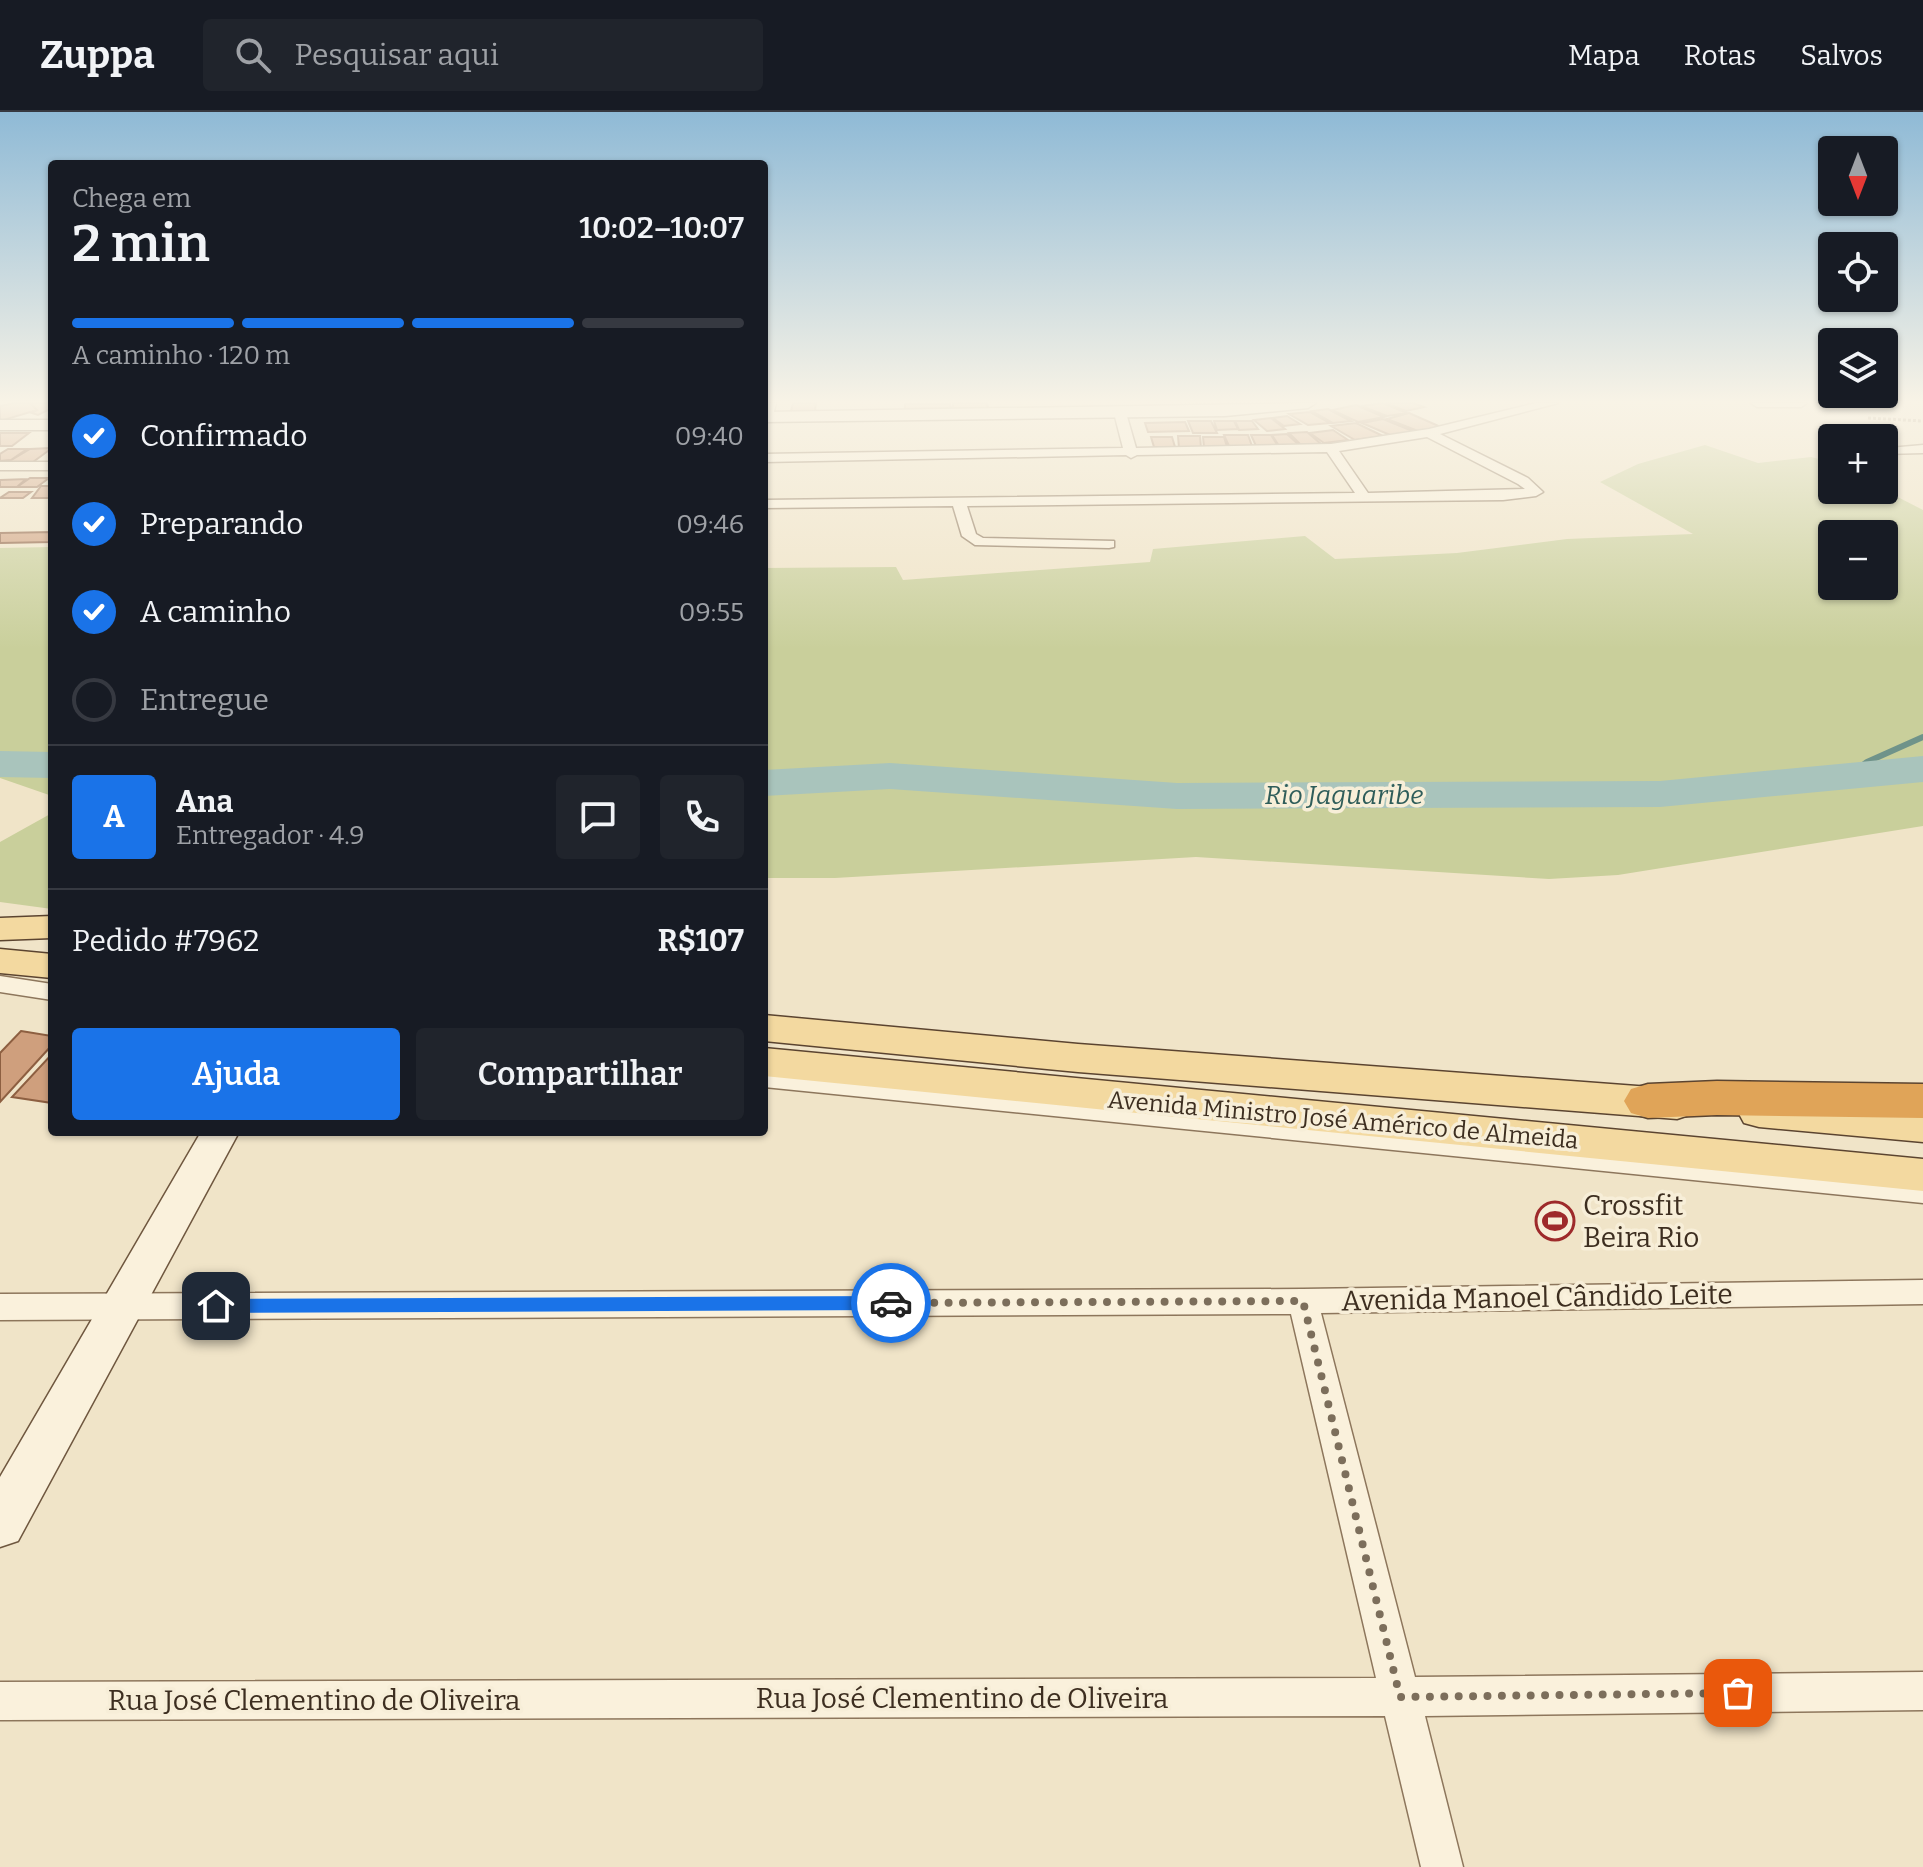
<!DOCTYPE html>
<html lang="pt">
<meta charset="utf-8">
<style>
body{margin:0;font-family:Bitter,serif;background:#20242c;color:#f1f3f6;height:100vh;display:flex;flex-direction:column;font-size:30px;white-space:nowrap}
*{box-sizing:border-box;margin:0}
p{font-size:26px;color:#9ea1a6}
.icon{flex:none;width:44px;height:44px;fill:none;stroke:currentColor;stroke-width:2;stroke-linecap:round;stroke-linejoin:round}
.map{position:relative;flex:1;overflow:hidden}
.side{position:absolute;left:48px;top:48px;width:720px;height:976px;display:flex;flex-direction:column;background:#171b24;border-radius:8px;box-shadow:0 2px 6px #0004}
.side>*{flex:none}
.needle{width:52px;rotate:180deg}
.fabs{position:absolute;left:1818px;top:24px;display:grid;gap:16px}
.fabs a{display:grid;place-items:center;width:80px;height:80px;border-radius:8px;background:#171b24;box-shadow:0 2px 6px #0004;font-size:40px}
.pin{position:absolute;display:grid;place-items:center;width:68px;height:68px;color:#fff;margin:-34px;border-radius:16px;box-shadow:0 4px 12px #0006}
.courier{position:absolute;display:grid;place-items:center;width:80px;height:80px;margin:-40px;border:6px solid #1a73e8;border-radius:50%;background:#fff;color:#222;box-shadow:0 2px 10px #0007}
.headline em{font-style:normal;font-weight:600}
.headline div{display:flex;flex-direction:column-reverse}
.headline{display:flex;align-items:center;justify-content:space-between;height:136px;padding:0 24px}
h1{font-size:52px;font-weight:600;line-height:60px}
.bar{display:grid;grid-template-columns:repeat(4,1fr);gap:12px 8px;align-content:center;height:96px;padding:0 24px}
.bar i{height:10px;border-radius:6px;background:#363941}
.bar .current{background:#1a73e8}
.bar p{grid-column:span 4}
.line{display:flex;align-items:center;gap:20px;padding:0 24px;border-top:2px solid #363941}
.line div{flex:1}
.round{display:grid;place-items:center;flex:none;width:84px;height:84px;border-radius:8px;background:#20242c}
ol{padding:0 24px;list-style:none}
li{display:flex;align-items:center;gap:24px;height:88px}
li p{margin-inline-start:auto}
li .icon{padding:8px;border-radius:50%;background:#1a73e8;color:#fff;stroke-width:4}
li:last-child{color:#9ea1a6}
li i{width:44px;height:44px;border:4px solid #363941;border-radius:50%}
.button{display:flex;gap:16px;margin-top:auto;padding:16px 24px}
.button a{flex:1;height:92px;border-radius:8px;background:#1a73e8;color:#fff;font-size:32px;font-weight:600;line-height:92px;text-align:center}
.button a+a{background:#20242c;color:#f1f3f6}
header{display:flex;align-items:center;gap:48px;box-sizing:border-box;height:112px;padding:0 40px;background:#171b24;border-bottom:2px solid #363941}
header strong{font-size:38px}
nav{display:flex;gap:44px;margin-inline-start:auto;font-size:28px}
.search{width:560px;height:72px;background:#20242c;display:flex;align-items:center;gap:20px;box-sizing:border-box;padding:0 28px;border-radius:8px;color:#9ea1a6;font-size:30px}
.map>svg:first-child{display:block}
</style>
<header>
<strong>Zuppa</strong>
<div class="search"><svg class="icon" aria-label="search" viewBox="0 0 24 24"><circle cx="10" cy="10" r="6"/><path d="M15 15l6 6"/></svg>Pesquisar aqui</div>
<nav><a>Mapa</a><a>Rotas</a><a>Salvos</a></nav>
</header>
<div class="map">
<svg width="1923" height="1755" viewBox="0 0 1923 1755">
<rect width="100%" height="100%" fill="#f0e4c8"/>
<path fill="#c9cf9b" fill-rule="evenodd" d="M 1705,333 L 1758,351 L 1811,345 L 1832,350 L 1832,378 L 1884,378 L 1923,398 L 1923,714 L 1618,763 L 1549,767 L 1196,745 L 835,766 L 764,766 L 764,456 L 896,455 L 903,468 L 1150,450 L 1153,437 L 1305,424 L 1335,447 L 1457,441 L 1567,427 L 1693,422 L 1600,370 L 1638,352 ZM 1832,422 L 1884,422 L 1884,474 L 1832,474 Z
M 52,435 L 52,684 L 0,666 L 0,436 Z
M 52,701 L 52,797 L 0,790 L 0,730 Z"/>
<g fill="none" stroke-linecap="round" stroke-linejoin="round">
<path stroke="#6f938a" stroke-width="6" d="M 1848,664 L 1867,650 L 1923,625"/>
<path fill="#a9c4bc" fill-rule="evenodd" d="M 0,639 L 52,640 L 52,666 L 0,665 Z
M 1923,644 L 1923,670 L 1660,695 L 1177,697 L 890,677 L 764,684 L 764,658 L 890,651 L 1177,671 L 1660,669 Z"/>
</g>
<path fill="#cf9f7d" stroke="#8d5f41" stroke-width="2" d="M 14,291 L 30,291 L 37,298 L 0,309 L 0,294 Z
M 30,291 L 52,291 L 52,296 L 38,303 L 32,301 L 37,298 Z
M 793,291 L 816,291 L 815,299 L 791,299 Z
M 953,291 L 987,291 L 988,296 L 953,296 Z
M 1383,291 L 1407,301 L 1387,304 L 1361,294 Z
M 1385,291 L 1413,291 L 1424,295 L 1406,299 Z
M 905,292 L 950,292 L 951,296 L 905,297 Z
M 1356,293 L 1384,305 L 1358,310 L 1332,298 Z
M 1328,297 L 1351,309 L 1333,311 L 1312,299 Z
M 1310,300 L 1330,311 L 1308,313 L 1289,302 Z
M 1409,301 L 1441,315 L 1418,319 L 1387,307 Z
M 1287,304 L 1300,312 L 1284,314 L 1273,306 Z
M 1271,306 L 1285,317 L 1267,319 L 1254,308 Z
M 1383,307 L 1415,320 L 1390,323 L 1362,311 Z
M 1188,309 L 1211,309 L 1217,321 L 1193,321 Z
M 1214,309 L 1234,309 L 1238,317 L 1217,318 Z
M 1235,309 L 1252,309 L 1258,317 L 1239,318 Z
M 1185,310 L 1189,319 L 1148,320 L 1145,311 Z
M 1356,311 L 1383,324 L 1355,328 L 1331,314 Z
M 1333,318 L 1348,328 L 1324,331 L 1310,321 Z
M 1307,320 L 1321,332 L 1301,333 L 1289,321 Z
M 0,321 L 29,321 L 12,334 L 0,334 Z
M 1287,322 L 1299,333 L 1279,334 L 1272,323 Z
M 1224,323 L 1248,323 L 1252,334 L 1229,334 Z
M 1251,323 L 1271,323 L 1278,334 L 1256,334 Z
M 1178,324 L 1200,324 L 1201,336 L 1179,336 Z
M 1151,325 L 1172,325 L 1175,335 L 1154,335 Z
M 1203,325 L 1224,325 L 1227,335 L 1204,335 Z
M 52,336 L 33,350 L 8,350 L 30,337 Z
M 8,337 L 27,337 L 11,348 L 0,349 L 0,342 Z
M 30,366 L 49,366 L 37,375 L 17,375 Z
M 26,367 L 17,375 L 0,375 L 0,368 Z
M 41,374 L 52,374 L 52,386 L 32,386 Z
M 9,380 L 31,380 L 23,386 L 0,386 Z
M 52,420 L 52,430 L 0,431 L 0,421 Z
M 21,919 L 52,924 L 52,933 L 0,990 L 0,941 Z
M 52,942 L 52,991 L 12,985 Z"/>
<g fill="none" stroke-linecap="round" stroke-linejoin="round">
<g stroke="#8d765c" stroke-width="3">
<path id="street" d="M 764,291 L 776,291 L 772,308 L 764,308 Z
M 1536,291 L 1558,291 L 1440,322 L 1528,366 L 1543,380 L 1536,384 L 1503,388 L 967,394 L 976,422 L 983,426 L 1114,429 L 1114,435 L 1109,436 L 975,433 L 962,424 L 953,394 L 764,396 L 764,388 L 1355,381 L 1327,340 L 1137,343 L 1131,346 L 1126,343 L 764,350 L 764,342 L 1123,336 L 1114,301 L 1120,297 L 1126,301 L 1136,336 L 1331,332 L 1429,317 ZM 1427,325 L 1518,372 L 1525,377 L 1368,381 L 1339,339 Z
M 1751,291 L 1807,291 L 1801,295 L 1757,295 Z
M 1923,333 L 1923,341 L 1884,342 L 1884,337 L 1889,336 Z
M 0,350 L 52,350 L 52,358 L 0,358 Z
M 0,864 L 52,872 L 52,888 L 0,880 Z
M 764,957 L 1923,1069 L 1923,1091 L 764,975 Z
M 1923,1168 L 1923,1192 L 1321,1201 L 1415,1565 L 1923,1560 L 1923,1598 L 1425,1604 L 1463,1755 L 1421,1755 L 1385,1604 L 0,1608 L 0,1570 L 1376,1566 L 1291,1202 L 0,1208 L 0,1182 L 1303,1177 Z"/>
</g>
<g stroke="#6f573f" stroke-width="3">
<path id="secondary" d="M 1316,291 L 1308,296 L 1225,304 L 764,310 L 764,300 Z
M 0,308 L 52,308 L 52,318 L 0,318 Z
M 201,1020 L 239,1020 L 18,1429 L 0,1435 L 0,1365 Z"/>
</g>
<g stroke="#5b4430" stroke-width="3">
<path id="primary" d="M 52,804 L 52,826 L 0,828 L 0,806 Z
M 0,837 L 52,842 L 52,866 L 0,861 Z
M 764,903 L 1078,932 L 1677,977 L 1692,982 L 1698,992 L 1692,1002 L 1677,1007 L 1078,960 L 764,929 Z
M 764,936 L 1923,1047 L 1923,1079 L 764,964 Z
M 1759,985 L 1923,1000 L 1923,1030 L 1759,1015 L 1744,1011 L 1738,1000 L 1744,989 Z"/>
</g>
<g stroke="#5b4430" stroke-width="3">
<path id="highway" d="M 1717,969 L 1923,972 L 1923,1006 L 1717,1003 L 1648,1006 L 1631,1001 L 1624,989 L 1631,977 L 1648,972 Z"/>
</g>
<path stroke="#8d765c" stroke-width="3" stroke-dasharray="3 2" stroke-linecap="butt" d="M 1868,306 L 1923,309"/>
<use href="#street" fill="#faf1dc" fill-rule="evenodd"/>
<use href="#secondary" fill="#faf1dc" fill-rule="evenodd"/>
<use href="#primary" fill="#f3d9a0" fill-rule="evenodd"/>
<use href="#highway" fill="#e0a458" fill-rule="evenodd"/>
</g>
<linearGradient id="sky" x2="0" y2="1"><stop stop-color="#8fbad6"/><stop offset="0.54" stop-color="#f8f3e6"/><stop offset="1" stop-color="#f8f3e6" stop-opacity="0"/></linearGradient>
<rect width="1923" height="537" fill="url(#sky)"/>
<path fill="#1a73e8" d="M 891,1184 L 899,1191 L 891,1198 L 216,1201 L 208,1194 L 216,1187 Z"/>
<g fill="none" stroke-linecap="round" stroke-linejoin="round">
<path stroke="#7c6e5b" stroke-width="8" stroke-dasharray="0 14.4" d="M 891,1191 L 1303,1189 L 1400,1585 L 1738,1581"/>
</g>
<defs>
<g id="stadium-ring" transform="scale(2)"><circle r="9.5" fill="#f7eed8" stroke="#9e2a2b" stroke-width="1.5"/><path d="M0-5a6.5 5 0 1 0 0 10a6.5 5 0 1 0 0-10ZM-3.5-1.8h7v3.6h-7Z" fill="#9e2a2b"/></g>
</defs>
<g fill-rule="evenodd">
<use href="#stadium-ring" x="1555" y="1109"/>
</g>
<g text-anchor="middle" stroke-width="7" stroke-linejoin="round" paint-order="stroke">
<g font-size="24" fill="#3d2e20" stroke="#f7eed8">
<text transform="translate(1343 1008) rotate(5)" y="8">Avenida Ministro José Américo de Almeida</text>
</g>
<g font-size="26" font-style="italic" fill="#2f5d5a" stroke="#f7eed8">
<text x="1344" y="692">Rio Jaguaribe</text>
</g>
<g font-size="28" fill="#3d2e20" stroke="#f7eed8" text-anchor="start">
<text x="1583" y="1103">Crossfit<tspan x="1583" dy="32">Beira Rio</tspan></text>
</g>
<g font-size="28" fill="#3d2e20" stroke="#f7eed8">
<text transform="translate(1537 1185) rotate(-1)" y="10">Avenida Manoel Cândido Leite</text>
<text x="962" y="1596">Rua José Clementino de Oliveira</text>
<text x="314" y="1598">Rua José Clementino de Oliveira</text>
</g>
</g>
</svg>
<div class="fabs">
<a><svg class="needle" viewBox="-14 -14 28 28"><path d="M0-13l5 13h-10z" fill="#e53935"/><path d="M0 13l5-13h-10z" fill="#9ea1a6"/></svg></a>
<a><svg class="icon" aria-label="locate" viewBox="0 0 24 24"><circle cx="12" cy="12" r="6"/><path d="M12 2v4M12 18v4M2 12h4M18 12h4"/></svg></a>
<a><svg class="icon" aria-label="layers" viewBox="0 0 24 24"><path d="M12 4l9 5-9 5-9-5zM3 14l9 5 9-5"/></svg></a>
<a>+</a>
<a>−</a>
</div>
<div class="pin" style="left:1738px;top:1581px;background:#ea580c"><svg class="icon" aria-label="bag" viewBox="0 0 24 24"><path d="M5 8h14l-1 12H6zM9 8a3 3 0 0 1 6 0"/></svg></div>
<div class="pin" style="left:216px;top:1194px;background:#1f2937"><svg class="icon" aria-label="home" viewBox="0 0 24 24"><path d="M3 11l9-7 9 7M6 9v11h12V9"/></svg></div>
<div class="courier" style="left:891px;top:1191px"><svg class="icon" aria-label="car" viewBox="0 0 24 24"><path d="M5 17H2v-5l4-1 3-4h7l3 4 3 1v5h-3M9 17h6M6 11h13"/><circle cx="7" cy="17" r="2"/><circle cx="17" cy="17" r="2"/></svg></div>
<section class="side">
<div class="headline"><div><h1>2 min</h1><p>Chega em</p></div><em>10:02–10:07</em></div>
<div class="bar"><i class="current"></i><i class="current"></i><i class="current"></i><i></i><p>A caminho · 120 m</p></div>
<ol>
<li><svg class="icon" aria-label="check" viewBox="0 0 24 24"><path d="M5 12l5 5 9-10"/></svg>Confirmado<p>09:40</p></li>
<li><svg class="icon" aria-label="check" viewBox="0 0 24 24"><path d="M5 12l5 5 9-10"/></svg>Preparando<p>09:46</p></li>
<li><svg class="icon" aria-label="check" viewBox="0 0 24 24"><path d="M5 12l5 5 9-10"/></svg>A caminho<p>09:55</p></li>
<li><i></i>Entregue</li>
</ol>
<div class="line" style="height:144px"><b class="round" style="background:#1a73e8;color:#fff">A</b><div><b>Ana</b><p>Entregador · 4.9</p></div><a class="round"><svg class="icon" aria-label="chat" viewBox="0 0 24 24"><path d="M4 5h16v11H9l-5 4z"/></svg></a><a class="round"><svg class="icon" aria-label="phone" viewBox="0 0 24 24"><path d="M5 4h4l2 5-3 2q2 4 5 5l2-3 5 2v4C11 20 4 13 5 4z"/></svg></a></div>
<div class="line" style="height:104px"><div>Pedido #7962</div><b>R$107</b></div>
<div class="button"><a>Ajuda</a><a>Compartilhar</a></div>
</section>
</div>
